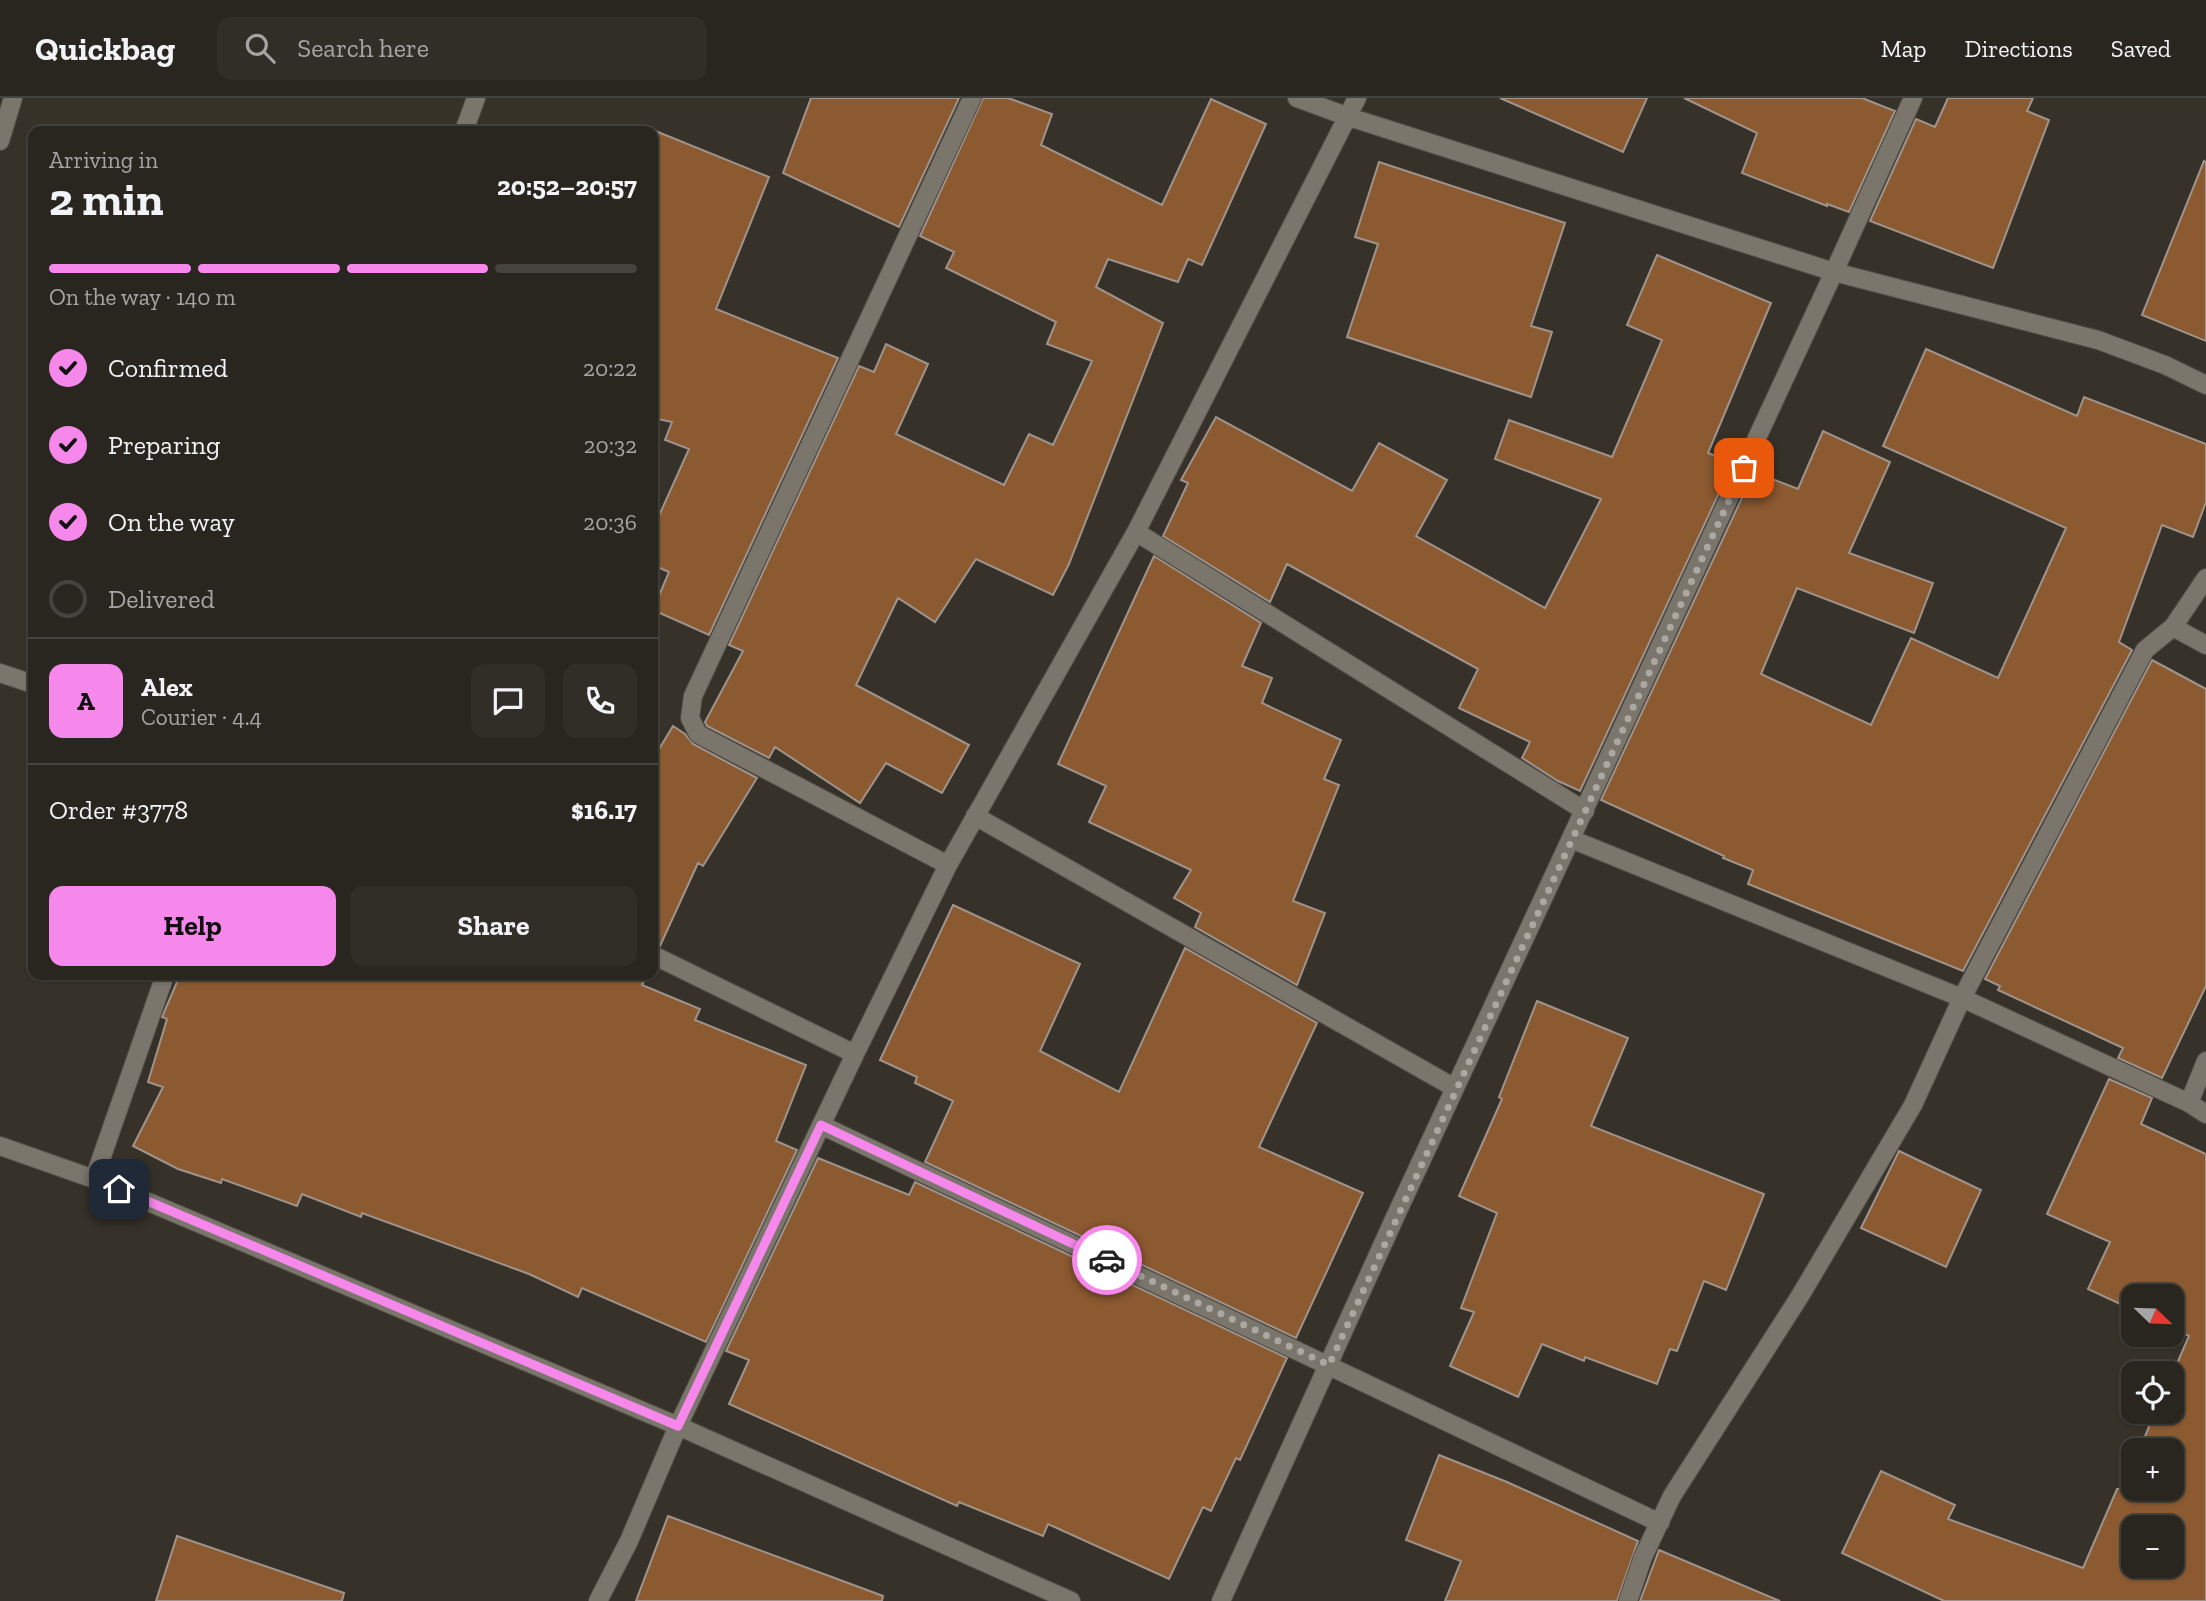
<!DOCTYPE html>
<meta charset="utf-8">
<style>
body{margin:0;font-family:"Zilla Slab",serif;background:#312e28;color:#f1f3f6;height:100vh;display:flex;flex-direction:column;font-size:26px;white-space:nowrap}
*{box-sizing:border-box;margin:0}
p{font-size:23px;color:#a5a5a4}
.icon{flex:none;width:38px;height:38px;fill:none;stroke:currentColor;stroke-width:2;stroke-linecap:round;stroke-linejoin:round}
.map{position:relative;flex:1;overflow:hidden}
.details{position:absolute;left:28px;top:28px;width:630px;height:854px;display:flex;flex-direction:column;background:#29261f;border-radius:14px;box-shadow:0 2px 5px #0004,0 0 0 2px #45433d}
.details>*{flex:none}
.needle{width:46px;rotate:113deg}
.tools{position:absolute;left:2121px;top:1186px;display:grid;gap:14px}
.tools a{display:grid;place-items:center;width:63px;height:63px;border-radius:14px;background:#29261f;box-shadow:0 2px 5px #0004,0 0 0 2px #45433d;font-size:35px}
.pin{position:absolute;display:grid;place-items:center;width:60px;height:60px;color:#fff;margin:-30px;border-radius:14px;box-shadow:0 4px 10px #0006}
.courier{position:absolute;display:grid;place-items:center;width:70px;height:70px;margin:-35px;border:5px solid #f788eb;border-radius:50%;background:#fff;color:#222;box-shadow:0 2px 9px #0007}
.headline em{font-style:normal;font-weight:800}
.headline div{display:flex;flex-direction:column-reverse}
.headline{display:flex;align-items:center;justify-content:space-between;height:119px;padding:0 21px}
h1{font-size:46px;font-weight:800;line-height:52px}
.bar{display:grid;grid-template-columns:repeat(4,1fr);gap:10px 7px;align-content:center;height:84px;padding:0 21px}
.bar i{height:9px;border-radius:5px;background:#45433d}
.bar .on{background:#f788eb}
.bar p{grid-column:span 4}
.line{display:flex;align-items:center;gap:18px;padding:0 21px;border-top:2px solid #45433d}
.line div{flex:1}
.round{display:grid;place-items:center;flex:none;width:74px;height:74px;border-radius:14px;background:#312e28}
ol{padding:0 21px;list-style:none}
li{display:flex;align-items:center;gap:21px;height:77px}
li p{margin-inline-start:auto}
li .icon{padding:7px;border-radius:50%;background:#f788eb;color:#111;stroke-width:4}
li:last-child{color:#a5a5a4}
li i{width:38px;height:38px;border:4px solid #45433d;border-radius:50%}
.primary-button{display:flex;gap:14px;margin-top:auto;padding:14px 21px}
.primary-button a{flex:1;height:80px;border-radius:14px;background:#f788eb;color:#111;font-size:28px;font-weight:800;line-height:80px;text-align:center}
.primary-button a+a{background:#312e28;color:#f1f3f6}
header{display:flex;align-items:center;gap:42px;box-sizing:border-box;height:98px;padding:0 35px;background:#29261f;border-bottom:2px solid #45433d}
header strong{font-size:33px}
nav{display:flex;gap:38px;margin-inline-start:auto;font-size:24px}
.search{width:490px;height:63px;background:#312e28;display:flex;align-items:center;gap:18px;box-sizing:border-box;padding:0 24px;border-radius:14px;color:#a5a5a4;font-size:26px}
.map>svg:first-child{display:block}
</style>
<header>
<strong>Quickbag</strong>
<div class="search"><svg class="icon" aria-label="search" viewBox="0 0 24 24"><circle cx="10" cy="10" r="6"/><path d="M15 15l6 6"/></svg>Search here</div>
<nav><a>Map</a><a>Directions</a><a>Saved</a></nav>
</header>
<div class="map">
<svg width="2206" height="1503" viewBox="0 0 2206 1503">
<rect width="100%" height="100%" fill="#373229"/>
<path fill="#8c5a31" stroke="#9e948d" stroke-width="2" fill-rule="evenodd" d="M 811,0 L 959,0 L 899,129 L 783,75 Z
M 983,0 L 1008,0 L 1052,16 L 1041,47 L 1162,107 L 1211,1 L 1266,26 L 1202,167 L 1188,161 L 1178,184 L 1108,161 L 1096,189 L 1163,225 L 1069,466 L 1053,497 L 976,461 L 935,524 L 898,500 L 856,587 L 969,647 L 942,695 L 886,665 L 860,705 L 775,649 L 769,660 L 707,628 L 705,624 L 743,553 L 729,547 L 859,268 L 874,274 L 886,246 L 928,266 L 896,336 L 1004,387 L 1029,336 L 1053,347 L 1092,263 L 1047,246 L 1056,224 L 946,170 L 954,154 L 920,138 Z
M 1500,0 L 1647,0 L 1623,54 Z
M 1684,0 L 1862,0 L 1895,13 L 1849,114 L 1827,106 L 1827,108 L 1742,75 L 1757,35 Z
M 1948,0 L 2033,0 L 2027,13 L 2049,22 L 1993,170 L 1870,123 L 1916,21 L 1935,29 Z
M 653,32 L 769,79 L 716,211 L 838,260 L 709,537 L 653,512 L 669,474 L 653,467 L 653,431 L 689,351 L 665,342 L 672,324 L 653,320 Z
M 2204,63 L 2206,64 L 2206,243 L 2142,217 Z
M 1379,64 L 1565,125 L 1531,228 L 1552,234 L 1531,299 L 1347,239 L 1378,146 L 1355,139 Z
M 1657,157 L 1771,205 L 1708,355 L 1733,365 L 1580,693 L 1558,683 L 1522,660 L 1530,644 L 1459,610 L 1478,571 L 1287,466 L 1270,504 L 1163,438 L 1188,385 L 1181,382 L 1216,319 L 1352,393 L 1379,345 L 1447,382 L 1416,438 L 1545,510 L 1601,401 L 1495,361 L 1509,322 L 1612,359 L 1662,242 L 1627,227 Z
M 1926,251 L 2077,318 L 2084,299 L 2206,346 L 2206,404 L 2193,439 L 2162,427 L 2119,544 L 2132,552 L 1963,873 L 1748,786 L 1753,772 L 1723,760 L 1724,758 L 1601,702 L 1754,374 L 1798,391 L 1823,333 L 1890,364 L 1849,455 L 1933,485 L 1914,535 L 1797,490 L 1761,576 L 1871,627 L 1911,540 L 1998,580 L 2066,430 L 1883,348 Z
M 1154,458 L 1261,525 L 1242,568 L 1272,580 L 1262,605 L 1341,642 L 1324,681 L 1339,687 L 1293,803 L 1325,815 L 1297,887 L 1195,829 L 1201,815 L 1174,800 L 1191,772 L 1089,724 L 1106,688 L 1058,666 Z
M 2152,562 L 2206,591 L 2206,888 L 2162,980 L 2118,960 L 2123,950 L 1998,892 L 2000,888 L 1985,881 Z
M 673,628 L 685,636 L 693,646 L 757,680 L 703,768 L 698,765 L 660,848 L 653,846 L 653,661 Z
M 953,807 L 1080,866 L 1040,953 L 1119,994 L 1185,850 L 1317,925 L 1259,1049 L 1363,1095 L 1296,1240 L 925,1064 L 953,1003 L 915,985 L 917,979 L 880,962 Z
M 180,877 L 647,877 L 642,887 L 700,911 L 695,922 L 806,967 L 776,1043 L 797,1052 L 706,1244 L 582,1190 L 578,1199 L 529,1176 L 362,1115 L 361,1119 L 302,1096 L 297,1108 L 222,1081 L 221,1085 L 178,1071 L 133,1048 L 163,989 L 148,984 L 167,921 L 162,919 Z
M 1537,903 L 1628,940 L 1591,1028 L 1764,1096 L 1726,1192 L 1704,1183 L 1677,1253 L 1670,1251 L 1657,1286 L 1585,1259 L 1584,1263 L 1542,1246 L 1518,1299 L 1450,1268 L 1474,1214 L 1461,1210 L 1497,1115 L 1459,1098 L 1502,1001 L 1499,999 Z
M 2109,981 L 2152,1000 L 2141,1026 L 2206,1056 L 2206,1503 L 1944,1503 L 1842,1455 L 1881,1373 L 1955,1407 L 1948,1421 L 2083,1470 L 2117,1391 L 2122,1391 L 2133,1365 L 2133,1391 L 2172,1391 L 2172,1353 L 2139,1353 L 2155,1314 L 2172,1314 L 2172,1277 L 2189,1238 L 2172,1230 L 2172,1199 L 2133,1199 L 2133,1212 L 2088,1191 L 2110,1144 L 2047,1116 ZM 2133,1430 L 2172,1430 L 2172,1468 L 2133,1468 Z
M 1899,1053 L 1981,1092 L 1946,1169 L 1861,1130 Z
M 818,1060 L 909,1097 L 915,1084 L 1287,1260 L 1240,1362 L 1236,1360 L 1211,1413 L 1203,1409 L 1169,1481 L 1048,1426 L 1043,1438 L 959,1404 L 957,1408 L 729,1306 L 749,1262 L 726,1253 Z
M 1439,1357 L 1507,1384 L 1638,1443 L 1617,1503 L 1445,1503 L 1461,1463 L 1406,1442 Z
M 668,1418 L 883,1498 L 882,1503 L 636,1503 Z
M 177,1438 L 344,1495 L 342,1503 L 156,1503 Z
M 1659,1452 L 1780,1503 L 1640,1503 Z"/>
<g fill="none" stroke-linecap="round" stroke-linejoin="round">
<g stroke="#534f48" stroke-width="20">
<path id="street" d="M 1297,0 L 1349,19 L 1834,174 L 2098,242 L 2165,267 L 2206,287
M 464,33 L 476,0
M 0,43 L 13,0
M 1136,434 L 1585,713
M 2173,529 L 2206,547
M 0,575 L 33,586
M 975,718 L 1455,990
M 1571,741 L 1962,900 L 2189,1005 L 2206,1016
M 948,767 L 698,636 L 690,620 L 693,598 L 972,0
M 653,857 L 855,956
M 2189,1005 L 2206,963
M 821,1027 L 1660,1425
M 0,1048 L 94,1081 L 678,1328 L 1071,1503
M 94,1081 L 165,877
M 598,1503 L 629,1443 L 678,1328 L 855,956 L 948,767 L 1136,434 L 1357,0
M 1221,1503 L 1396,1117 L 1834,174 L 1913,0
M 1628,1503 L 1643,1459 L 1672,1398 L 1800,1198 L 1913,1007 L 1962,900 L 2145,552 L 2173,529 L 2206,480"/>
</g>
<use href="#street" stroke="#7b766c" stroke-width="18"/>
</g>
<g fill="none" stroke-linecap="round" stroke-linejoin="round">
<path stroke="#aba8a1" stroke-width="7" stroke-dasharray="0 12.6" d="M 1107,1162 L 1329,1267 L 1744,370"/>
<path stroke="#f788eb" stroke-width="9" d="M 119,1091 L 678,1328 L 821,1027 L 1107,1162"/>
</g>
</svg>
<div class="tools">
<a><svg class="needle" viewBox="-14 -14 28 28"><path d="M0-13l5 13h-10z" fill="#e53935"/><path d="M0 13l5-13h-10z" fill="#a5a5a4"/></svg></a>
<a><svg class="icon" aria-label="locate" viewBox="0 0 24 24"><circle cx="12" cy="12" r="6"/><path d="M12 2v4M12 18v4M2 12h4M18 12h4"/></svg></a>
<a>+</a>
<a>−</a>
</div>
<div class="pin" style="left:1744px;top:370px;background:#ea580c"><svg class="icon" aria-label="bag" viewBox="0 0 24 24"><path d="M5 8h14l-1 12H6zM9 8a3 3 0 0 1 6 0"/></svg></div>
<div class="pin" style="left:119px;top:1091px;background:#1f2937"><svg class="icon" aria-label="home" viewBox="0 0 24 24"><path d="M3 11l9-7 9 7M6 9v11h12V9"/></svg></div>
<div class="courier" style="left:1107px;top:1162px"><svg class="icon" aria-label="car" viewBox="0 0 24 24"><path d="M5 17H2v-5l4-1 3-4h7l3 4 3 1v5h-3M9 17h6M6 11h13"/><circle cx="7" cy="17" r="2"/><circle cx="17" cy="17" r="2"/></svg></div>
<section class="details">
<div class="headline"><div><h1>2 min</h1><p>Arriving in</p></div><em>20:52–20:57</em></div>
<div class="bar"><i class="on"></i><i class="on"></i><i class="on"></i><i></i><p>On the way · 140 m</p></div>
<ol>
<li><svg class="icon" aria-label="check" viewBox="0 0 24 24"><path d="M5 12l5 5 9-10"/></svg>Confirmed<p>20:22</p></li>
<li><svg class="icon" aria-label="check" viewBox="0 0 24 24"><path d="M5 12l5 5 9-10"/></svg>Preparing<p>20:32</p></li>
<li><svg class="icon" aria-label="check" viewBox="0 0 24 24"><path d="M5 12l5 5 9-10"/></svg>On the way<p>20:36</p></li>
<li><i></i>Delivered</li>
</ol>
<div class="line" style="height:126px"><b class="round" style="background:#f788eb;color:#111">A</b><div><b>Alex</b><p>Courier · 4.4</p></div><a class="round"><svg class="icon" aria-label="chat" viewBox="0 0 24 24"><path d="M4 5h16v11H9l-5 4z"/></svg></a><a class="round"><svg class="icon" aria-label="phone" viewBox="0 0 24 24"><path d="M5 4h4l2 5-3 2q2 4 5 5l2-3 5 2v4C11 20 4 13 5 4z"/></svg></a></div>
<div class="line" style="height:91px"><div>Order #3778</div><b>$16.17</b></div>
<div class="primary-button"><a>Help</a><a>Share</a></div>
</section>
</div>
